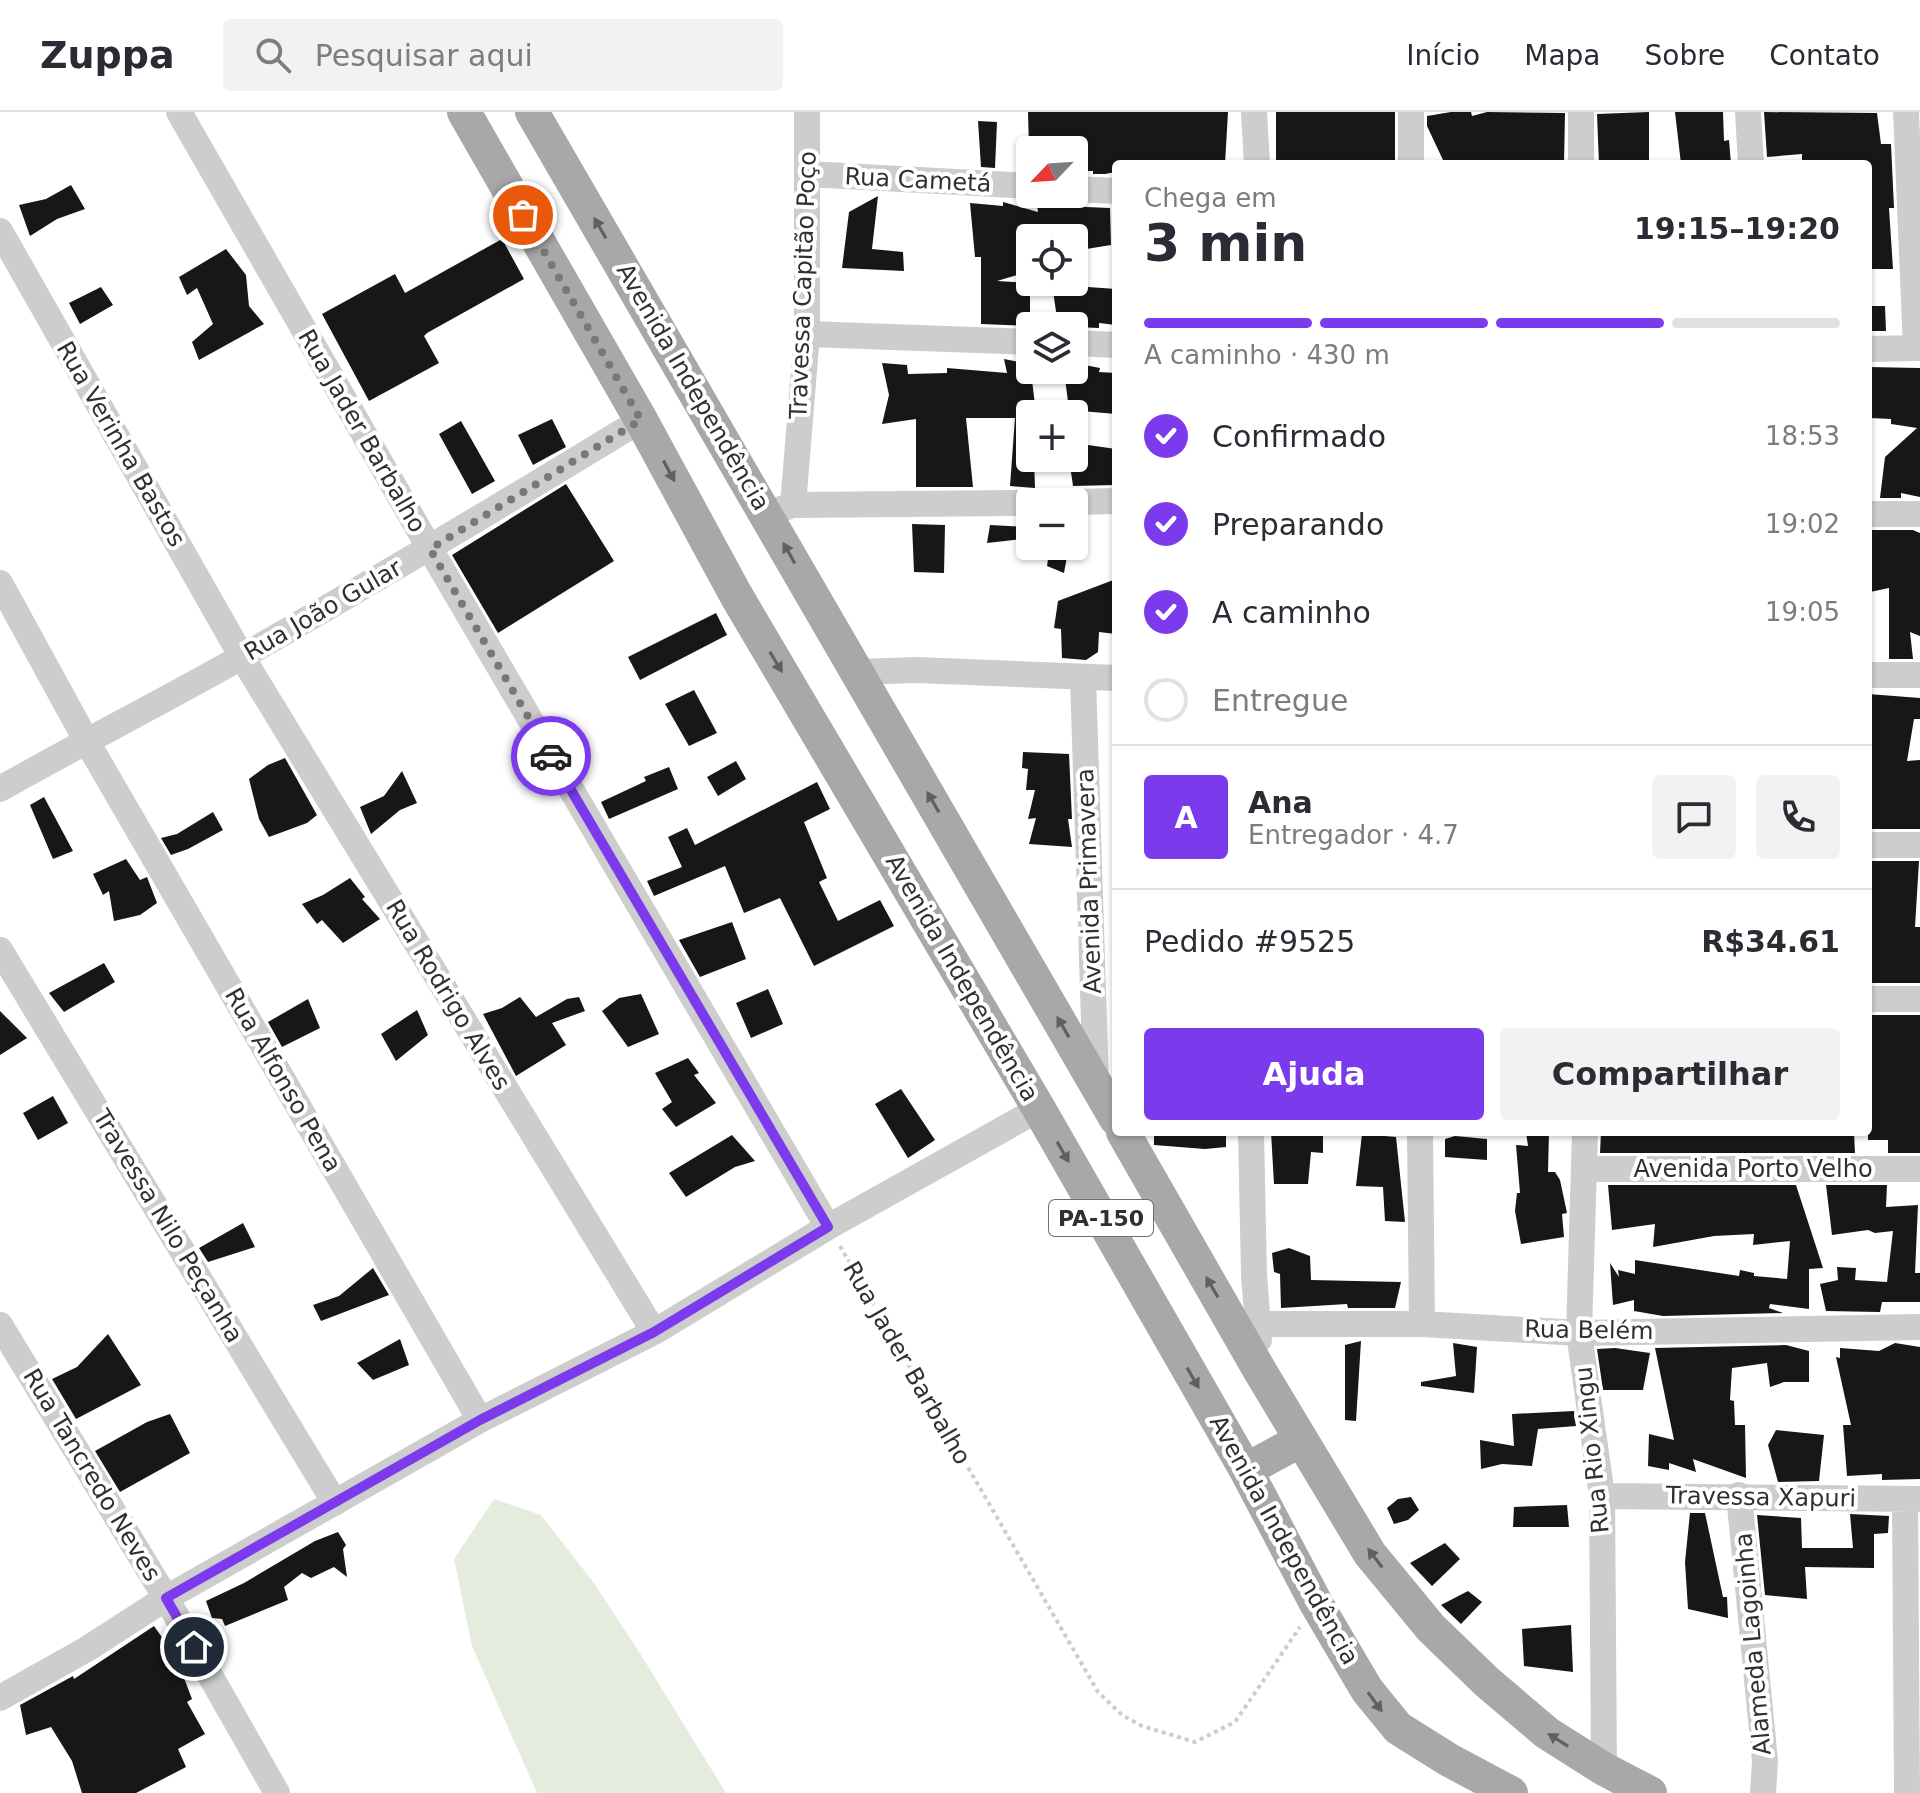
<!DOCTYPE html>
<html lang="pt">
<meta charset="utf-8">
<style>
body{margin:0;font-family:"DejaVu Sans",sans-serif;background:#f2f2f3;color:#2b2b33;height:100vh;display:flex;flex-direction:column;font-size:30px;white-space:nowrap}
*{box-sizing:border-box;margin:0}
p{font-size:26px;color:#7c7c81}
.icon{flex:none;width:44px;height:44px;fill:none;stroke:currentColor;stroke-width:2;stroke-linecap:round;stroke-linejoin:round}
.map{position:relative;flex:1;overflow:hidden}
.sheet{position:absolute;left:1112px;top:48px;width:760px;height:976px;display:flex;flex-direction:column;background:#fff;border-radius:8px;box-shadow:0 2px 6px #0004}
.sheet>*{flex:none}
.needle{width:52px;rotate:245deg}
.controls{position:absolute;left:1016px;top:24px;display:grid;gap:16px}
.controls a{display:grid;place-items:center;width:72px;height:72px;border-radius:8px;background:#fff;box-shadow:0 2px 6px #0004;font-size:40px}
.pin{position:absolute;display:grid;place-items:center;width:68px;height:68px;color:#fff;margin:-34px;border:4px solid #fff;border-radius:50%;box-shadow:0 2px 8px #0007}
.courier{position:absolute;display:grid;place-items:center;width:80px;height:80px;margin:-40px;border:6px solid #7c3aed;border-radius:50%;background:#fff;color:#222;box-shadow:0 2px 10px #0007}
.summary em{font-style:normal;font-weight:800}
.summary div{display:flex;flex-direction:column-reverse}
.summary{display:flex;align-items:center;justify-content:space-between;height:136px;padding:0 32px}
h1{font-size:52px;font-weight:800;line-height:60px}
.bar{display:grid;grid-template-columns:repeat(4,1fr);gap:12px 8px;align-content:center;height:96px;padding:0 32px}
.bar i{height:10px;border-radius:6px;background:#e1e1e2}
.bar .current{background:#7c3aed}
.bar p{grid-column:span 4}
.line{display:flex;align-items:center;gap:20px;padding:0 32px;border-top:2px solid #e1e1e2}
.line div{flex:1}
.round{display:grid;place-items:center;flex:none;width:84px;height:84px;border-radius:8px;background:#f2f2f3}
ol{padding:0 32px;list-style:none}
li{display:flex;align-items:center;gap:24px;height:88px}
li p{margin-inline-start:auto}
li .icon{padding:8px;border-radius:50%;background:#7c3aed;color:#fff;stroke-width:4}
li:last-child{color:#7c7c81}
li i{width:44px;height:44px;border:4px solid #e1e1e2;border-radius:50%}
.button{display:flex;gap:16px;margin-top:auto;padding:16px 32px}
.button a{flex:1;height:92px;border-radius:8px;background:#7c3aed;color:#fff;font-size:32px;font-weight:800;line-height:92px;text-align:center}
.button a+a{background:#f2f2f3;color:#2b2b33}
header{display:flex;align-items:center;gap:48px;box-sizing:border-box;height:112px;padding:0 40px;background:#fff;border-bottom:2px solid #e1e1e2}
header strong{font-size:38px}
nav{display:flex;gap:44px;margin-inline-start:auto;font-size:28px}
.search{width:560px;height:72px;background:#f2f2f3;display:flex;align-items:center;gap:20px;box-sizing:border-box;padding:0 28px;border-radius:8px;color:#7c7c81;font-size:30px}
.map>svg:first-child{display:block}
</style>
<header>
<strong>Zuppa</strong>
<div class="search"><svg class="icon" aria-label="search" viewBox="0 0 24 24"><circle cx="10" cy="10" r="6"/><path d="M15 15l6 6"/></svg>Pesquisar aqui</div>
<nav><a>Início</a><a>Mapa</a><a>Sobre</a><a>Contato</a></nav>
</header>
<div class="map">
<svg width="1920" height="1681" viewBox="0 0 1920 1681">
<rect width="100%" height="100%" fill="#fff"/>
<path fill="#e5ecde" d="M 494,1387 L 541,1403 L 594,1471 L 641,1543 L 726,1681 L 537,1681 L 472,1534 L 454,1447 Z"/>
<path fill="#171717" d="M 1028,0 L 1228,0 L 1225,52 L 1116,52 L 1116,60 L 1105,62 L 1093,62 L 1093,59 L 1074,59 L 1074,38 L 1029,38 Z
M 1276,0 L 1395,0 L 1395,51 L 1276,52 Z
M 1451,0 L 1471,0 L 1472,4 L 1487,0 L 1565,1 L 1564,52 L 1440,52 L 1448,48 L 1443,48 L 1427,14 L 1427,4 Z
M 1649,0 L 1649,52 L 1599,52 L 1597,2 Z
M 1675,0 L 1723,0 L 1724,29 L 1729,28 L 1731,52 L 1681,52 Z
M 1764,0 L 1877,1 L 1881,32 L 1891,32 L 1894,96 L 1889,96 L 1893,157 L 1868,157 L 1868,49 L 1824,48 L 1823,52 L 1802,52 L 1802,42 L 1767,45 Z
M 978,9 L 997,10 L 995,56 L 981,55 Z
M 71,73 L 85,97 L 57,107 L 30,124 L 19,93 L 46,87 Z
M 878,84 L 872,137 L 903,140 L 904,159 L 842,156 L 849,100 Z
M 1003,90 L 1038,100 L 1037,93 L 1110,96 L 1111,133 L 1074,139 L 1074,126 L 1030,126 L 1030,143 L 1022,144 L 1030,146 L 1030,159 L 997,169 L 1030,171 L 1030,214 L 981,212 L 981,145 L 975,145 L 970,91 L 1003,94 Z
M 502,127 L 524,167 L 427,221 L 424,224 L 439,251 L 369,289 L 322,202 L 395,162 L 405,181 Z
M 226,137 L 246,163 L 249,194 L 264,212 L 199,248 L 192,230 L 213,212 L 197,176 L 187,183 L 179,165 Z
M 1074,174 L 1116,177 L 1116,213 L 1099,211 L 1099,216 L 1074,215 L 1073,211 L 1058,213 L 1053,179 L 1073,181 Z
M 101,175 L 113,193 L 80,212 L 69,191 Z
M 1868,194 L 1885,194 L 1886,219 L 1868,219 Z
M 1004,247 L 1030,252 L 1036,301 L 1030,302 L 1030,346 L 1034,346 L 1035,376 L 1010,374 L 1015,306 L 966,306 L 973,375 L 916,375 L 916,307 L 882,312 L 889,283 L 882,251 L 907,253 L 908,262 L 947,261 L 947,256 L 1007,261 Z
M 1074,251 L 1100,256 L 1099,260 L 1116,261 L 1116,302 L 1069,298 L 1064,258 L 1074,258 Z
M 1868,255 L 1920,256 L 1920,385 L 1901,381 L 1901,386 L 1880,386 L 1885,345 L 1917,316 L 1891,312 L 1891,307 L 1870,306 Z
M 552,307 L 566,335 L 533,353 L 518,323 Z
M 461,309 L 495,369 L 472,382 L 439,322 Z
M 1074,331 L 1116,337 L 1116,373 L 1073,374 L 1070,353 L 1076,353 Z
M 566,372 L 614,449 L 498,521 L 452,443 Z
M 912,412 L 945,413 L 944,461 L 914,460 Z
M 990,413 L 1030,415 L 1030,426 L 987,431 Z
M 1868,418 L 1913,418 L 1920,421 L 1920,524 L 1910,520 L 1913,547 L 1889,547 L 1889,476 L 1870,480 Z
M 1050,434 L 1069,434 L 1064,461 L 1047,454 Z
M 1116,467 L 1116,522 L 1099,520 L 1098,540 L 1086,548 L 1062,546 L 1061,517 L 1054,516 L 1058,489 Z
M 716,501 L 727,523 L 640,568 L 628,545 Z
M 694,578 L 717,621 L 689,634 L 665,592 Z
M 1868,582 L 1920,586 L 1920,607 L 1914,607 L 1907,649 L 1920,648 L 1920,717 L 1868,717 Z
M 1023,640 L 1069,642 L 1072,707 L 1068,707 L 1072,735 L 1029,732 L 1036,706 L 1028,707 L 1035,678 L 1026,678 L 1028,657 L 1022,656 Z
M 285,646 L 317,703 L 307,711 L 269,725 L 259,707 L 249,667 L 268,653 Z
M 736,649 L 746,667 L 718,684 L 707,665 Z
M 669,655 L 678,677 L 609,707 L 601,690 L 646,669 L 644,665 Z
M 402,659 L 417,691 L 400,698 L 371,722 L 360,695 L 384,684 Z
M 817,670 L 830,697 L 804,710 L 827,766 L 819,770 L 838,809 L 880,788 L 894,814 L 814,854 L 780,786 L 744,801 L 725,754 L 654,784 L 647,769 L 682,755 L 668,725 L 687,716 L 695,733 Z
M 44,685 L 73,739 L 53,747 L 30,693 Z
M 213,700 L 223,718 L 188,737 L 171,743 L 161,726 L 177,722 Z
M 126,747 L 140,768 L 147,765 L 157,791 L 140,803 L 114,809 L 109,779 L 103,783 L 93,762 Z
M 1868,749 L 1919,749 L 1915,815 L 1920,815 L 1920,871 L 1868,871 Z
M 350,766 L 365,785 L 362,787 L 380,807 L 343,831 L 322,808 L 317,812 L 302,792 L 323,783 Z
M 732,810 L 746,847 L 700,865 L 679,828 Z
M 104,851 L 115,870 L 64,900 L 49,881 Z
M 768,877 L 783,912 L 751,926 L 736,891 Z
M 641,882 L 659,922 L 628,935 L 602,899 L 619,886 Z
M 520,885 L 536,905 L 567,887 L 579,885 L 585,899 L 552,911 L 566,933 L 516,964 L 483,902 L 502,896 Z
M 308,887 L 320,916 L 282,935 L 268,910 Z
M 417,898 L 428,923 L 396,949 L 381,922 Z
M 0,899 L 27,926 L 0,943 Z
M 1868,903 L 1920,903 L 1920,1041 L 1888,1041 L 1888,1028 L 1868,1028 Z
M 688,946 L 699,961 L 694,963 L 716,991 L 676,1015 L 662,997 L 672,990 L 655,961 Z
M 901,977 L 935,1028 L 908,1046 L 875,992 Z
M 53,984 L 68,1011 L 38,1028 L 23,1001 Z
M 1154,1020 L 1226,1020 L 1226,1035 L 1205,1037 L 1154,1033 Z
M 1271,1020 L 1323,1020 L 1323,1041 L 1311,1040 L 1308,1072 L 1274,1072 Z
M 1526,1020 L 1549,1020 L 1548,1060 L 1555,1060 L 1560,1068 L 1567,1101 L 1562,1102 L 1564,1125 L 1521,1132 L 1515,1099 L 1517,1081 L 1520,1081 L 1516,1033 L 1528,1034 Z
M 1601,1020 L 1854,1020 L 1855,1041 L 1600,1041 Z
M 1362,1022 L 1396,1025 L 1405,1110 L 1385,1109 L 1383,1075 L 1356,1074 Z
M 732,1023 L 755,1049 L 735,1055 L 686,1085 L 669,1061 Z
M 1455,1024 L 1487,1027 L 1487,1048 L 1445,1045 L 1445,1027 Z
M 1608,1073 L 1796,1073 L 1823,1156 L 1809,1157 L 1809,1197 L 1770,1192 L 1769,1196 L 1783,1201 L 1663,1204 L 1634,1199 L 1634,1188 L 1613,1193 L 1610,1151 L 1619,1165 L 1618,1158 L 1635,1162 L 1635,1148 L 1739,1164 L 1740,1158 L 1754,1161 L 1754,1164 L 1787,1167 L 1790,1129 L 1753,1133 L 1754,1122 L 1714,1124 L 1653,1135 L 1655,1112 L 1612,1118 Z
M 1826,1073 L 1887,1073 L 1886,1095 L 1918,1093 L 1915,1161 L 1920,1161 L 1920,1190 L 1882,1190 L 1880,1200 L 1826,1199 L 1820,1172 L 1838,1168 L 1837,1155 L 1856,1156 L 1855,1168 L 1887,1170 L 1893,1119 L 1875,1121 L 1868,1118 L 1832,1123 Z
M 243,1111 L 255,1135 L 208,1150 L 199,1136 Z
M 1289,1136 L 1310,1144 L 1311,1168 L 1401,1170 L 1395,1196 L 1348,1196 L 1347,1192 L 1281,1196 L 1280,1162 L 1274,1160 L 1272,1141 Z
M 373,1156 L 389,1183 L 321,1209 L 313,1193 L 339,1184 Z
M 108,1222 L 141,1273 L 76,1307 L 52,1267 L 77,1255 Z
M 400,1227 L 409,1253 L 373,1268 L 357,1251 Z
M 1361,1229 L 1356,1309 L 1345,1308 L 1345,1233 Z
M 1453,1231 L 1477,1235 L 1474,1281 L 1421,1274 L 1421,1270 L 1456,1264 Z
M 1895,1231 L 1920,1235 L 1920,1367 L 1882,1368 L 1882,1362 L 1847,1364 L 1843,1313 L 1851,1313 L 1836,1245 L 1840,1246 L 1840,1236 L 1879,1239 Z
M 1786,1233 L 1809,1239 L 1809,1270 L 1784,1270 L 1770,1275 L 1767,1251 L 1732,1256 L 1730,1288 L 1734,1289 L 1735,1313 L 1745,1313 L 1746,1366 L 1693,1347 L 1696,1360 L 1669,1351 L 1669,1358 L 1648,1354 L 1649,1322 L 1674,1328 L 1655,1236 Z
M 1615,1236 L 1650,1241 L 1643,1278 L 1603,1278 L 1597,1237 Z
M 1574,1299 L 1576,1314 L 1538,1317 L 1532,1354 L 1502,1352 L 1481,1357 L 1480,1328 L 1514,1334 L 1512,1302 Z
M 170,1302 L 190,1341 L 120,1380 L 95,1339 L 147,1310 Z
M 1776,1318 L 1824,1323 L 1819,1369 L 1778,1370 L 1768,1333 Z
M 1411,1385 L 1419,1398 L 1408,1408 L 1394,1412 L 1387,1396 L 1398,1387 Z
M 1567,1393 L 1569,1415 L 1513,1415 L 1514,1395 Z
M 1690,1401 L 1705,1401 L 1723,1485 L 1727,1485 L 1728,1506 L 1688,1497 L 1685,1450 Z
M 1850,1402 L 1889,1404 L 1888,1421 L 1874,1422 L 1874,1456 L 1805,1455 L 1807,1487 L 1765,1483 L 1757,1403 L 1801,1406 L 1802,1436 L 1853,1436 Z
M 338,1420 L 346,1433 L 343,1437 L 347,1465 L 334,1455 L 311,1466 L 302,1461 L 284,1475 L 288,1488 L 225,1514 L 222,1507 L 212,1506 L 206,1489 L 244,1471 L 315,1429 Z
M 1445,1431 L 1460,1447 L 1432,1474 L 1410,1451 Z
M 1468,1479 L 1482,1490 L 1461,1512 L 1441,1493 Z
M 1571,1513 L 1573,1560 L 1524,1554 L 1522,1517 Z
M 154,1514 L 176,1545 L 192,1587 L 187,1590 L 205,1622 L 178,1637 L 186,1655 L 136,1681 L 82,1681 L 72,1649 L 51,1615 L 26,1623 L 20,1593 L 73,1564 L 74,1567 Z"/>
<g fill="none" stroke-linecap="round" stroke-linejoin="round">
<path stroke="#cdcdcd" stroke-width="4" stroke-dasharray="4 4" stroke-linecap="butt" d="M 840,1134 L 1098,1580 L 1122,1603 L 1142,1614 L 1195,1630 L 1235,1610 L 1300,1515"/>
<path stroke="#cdcdcd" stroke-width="26" d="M 179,0 L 430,437 L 828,1115
M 1254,0 L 1257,52
M 1581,0 L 1581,52
M 1748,0 L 1751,52
M 1906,0 L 1916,236
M 1411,52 L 1411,0
M 807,62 L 1030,74
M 1074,77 L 1116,79
M 0,119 L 242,545 L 654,1220
M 807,222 L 1030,230
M 1074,231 L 1116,233
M 1868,237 L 1920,236
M 1074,390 L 1116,389
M 793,393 L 807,222 L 807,0
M 778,398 L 793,393 L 1030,391
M 1868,402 L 1920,402
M 0,471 L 86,628 L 480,1308
M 857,560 L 916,558 L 1116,566
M 1868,563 L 1920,563
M 1083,566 L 1096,972
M 0,677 C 81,631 164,589 245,543 C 378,467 510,388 641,308
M 1868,733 L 1920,733
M 0,838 L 335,1391
M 1868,887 L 1920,887
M 1251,1020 L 1254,1163 L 1259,1228
M 1420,1020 L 1422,1212
M 1585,1020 L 1579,1221 L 1602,1384 L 1604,1657
M 1586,1057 L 1920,1057
M 1259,1212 L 1422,1212 L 1579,1221 L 1920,1215
M 0,1213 L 166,1486 L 277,1681
M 1739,1383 L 1765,1649 L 1763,1681
M 1602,1384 L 1920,1387
M 1905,1387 L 1907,1681
M 0,1586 L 87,1537 L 166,1486 L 480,1308 L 654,1220 L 828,1115 L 1039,997"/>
<path stroke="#a8a8a8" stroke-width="34" d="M 464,0 L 641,308 L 736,483 L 1039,997 L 1246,1358 L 1317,1493 L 1367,1578 L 1398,1616 L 1449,1648 L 1511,1681
M 532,0 L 1116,1007
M 1123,1020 L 1260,1259 L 1370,1442 L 1431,1516 L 1487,1570 L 1547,1621 L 1604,1657 L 1650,1681
M 1246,1358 L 1301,1328"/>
</g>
<defs><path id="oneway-solid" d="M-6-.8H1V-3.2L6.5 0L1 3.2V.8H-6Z" transform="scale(2)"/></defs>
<g fill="#606060">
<use href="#oneway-solid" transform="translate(600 116) rotate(-120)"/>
<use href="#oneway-solid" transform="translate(669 359) rotate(62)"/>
<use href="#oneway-solid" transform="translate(789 441) rotate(-119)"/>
<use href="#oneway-solid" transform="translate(776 550) rotate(59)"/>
<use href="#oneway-solid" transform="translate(933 690) rotate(-120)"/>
<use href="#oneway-solid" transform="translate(1063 915) rotate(-120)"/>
<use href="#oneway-solid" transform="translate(1063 1040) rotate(60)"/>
<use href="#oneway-solid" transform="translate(1212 1175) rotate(-120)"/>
<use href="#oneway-solid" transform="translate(1193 1266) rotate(60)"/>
<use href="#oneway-solid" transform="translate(1375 1446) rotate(-127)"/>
<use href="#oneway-solid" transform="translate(1375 1590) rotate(54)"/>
<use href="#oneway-solid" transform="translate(1558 1628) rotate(-148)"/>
</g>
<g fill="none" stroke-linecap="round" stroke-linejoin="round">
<path stroke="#787878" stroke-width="8" stroke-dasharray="0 14.4" d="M 523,103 L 641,308 L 430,437 L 551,644"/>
<path stroke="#7c3aed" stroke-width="10" d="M 194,1535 L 166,1486 L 480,1308 L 654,1220 L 828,1115 L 551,644"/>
</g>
<g text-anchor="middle" stroke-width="8" stroke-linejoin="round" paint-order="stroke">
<rect fill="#fff" stroke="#6e6e6e" stroke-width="2" x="1049" y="1088" width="104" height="36" rx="6"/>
<g font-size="22" font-weight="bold" fill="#303030">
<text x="1101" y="1114">PA-150</text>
</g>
<g font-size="24" fill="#303030" stroke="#fff">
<text transform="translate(918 68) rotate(3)" y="8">Rua Cametá</text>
<text transform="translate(803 173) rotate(-88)" y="8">Travessa Capitão Poço</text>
<text transform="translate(693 275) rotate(60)" y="8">Avenida Independência</text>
<text transform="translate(362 319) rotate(60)" y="8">Rua Jader Barbalho</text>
<text transform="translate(121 332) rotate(60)" y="8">Rua Verinha Bastos</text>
<text transform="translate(323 498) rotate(-30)" y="8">Rua João Gular</text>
<text transform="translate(1089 769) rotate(-92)" y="8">Avenida Primavera</text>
<text transform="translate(962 866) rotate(60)" y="8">Avenida Independência</text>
<text transform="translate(448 883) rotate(59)" y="8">Rua Rodrigo Alves</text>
<text transform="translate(283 968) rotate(60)" y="8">Rua Alfonso Pena</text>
<text x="1753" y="1065">Avenida Porto Velho</text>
<text transform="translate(168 1114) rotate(59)" y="8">Travessa Nilo Peçanha</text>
<text transform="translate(1589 1218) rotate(1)" y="8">Rua Belém</text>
<text transform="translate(907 1251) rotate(60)" y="8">Rua Jader Barbalho</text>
<text transform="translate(1592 1338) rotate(-96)" y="8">Rua Rio Xingu</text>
<text transform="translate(92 1363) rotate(59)" y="8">Rua Tancredo Neves</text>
<text transform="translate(1761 1385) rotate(1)" y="8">Travessa Xapuri</text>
<text transform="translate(1284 1428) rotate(61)" y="8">Avenida Independência</text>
<text transform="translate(1753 1532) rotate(-95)" y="8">Alameda Lagoinha</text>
</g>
</g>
</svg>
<div class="controls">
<a><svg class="needle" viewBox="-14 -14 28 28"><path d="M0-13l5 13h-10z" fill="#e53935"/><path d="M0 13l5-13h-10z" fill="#7c7c81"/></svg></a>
<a><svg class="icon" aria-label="locate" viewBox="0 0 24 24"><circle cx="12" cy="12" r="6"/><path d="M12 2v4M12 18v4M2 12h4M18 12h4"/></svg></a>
<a><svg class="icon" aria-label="layers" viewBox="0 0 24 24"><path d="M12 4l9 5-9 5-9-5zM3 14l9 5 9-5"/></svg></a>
<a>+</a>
<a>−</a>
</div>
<div class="pin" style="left:523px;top:103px;background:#ea580c"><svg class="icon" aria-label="bag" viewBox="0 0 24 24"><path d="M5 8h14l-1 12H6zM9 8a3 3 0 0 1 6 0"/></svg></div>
<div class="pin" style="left:194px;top:1535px;background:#1f2937"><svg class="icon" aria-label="home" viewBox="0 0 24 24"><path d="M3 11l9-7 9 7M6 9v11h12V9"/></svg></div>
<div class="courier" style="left:551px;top:644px"><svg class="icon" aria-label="car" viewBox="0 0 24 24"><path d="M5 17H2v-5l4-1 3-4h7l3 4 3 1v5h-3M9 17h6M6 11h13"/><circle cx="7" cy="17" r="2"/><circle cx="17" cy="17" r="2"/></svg></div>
<section class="sheet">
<div class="summary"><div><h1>3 min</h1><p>Chega em</p></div><em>19:15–19:20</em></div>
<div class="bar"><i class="current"></i><i class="current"></i><i class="current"></i><i></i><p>A caminho · 430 m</p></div>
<ol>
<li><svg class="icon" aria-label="check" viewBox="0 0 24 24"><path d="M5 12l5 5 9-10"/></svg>Confirmado<p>18:53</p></li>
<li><svg class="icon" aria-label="check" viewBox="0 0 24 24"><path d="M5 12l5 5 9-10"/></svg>Preparando<p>19:02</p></li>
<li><svg class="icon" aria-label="check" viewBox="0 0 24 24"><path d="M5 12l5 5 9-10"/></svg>A caminho<p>19:05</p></li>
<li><i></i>Entregue</li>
</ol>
<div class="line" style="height:144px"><b class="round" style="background:#7c3aed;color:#fff">A</b><div><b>Ana</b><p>Entregador · 4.7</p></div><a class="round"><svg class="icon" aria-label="chat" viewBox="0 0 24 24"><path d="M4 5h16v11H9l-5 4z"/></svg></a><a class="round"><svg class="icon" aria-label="phone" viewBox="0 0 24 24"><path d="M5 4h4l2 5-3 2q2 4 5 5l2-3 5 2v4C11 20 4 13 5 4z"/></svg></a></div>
<div class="line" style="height:104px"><div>Pedido #9525</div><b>R$34.61</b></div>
<div class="button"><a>Ajuda</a><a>Compartilhar</a></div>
</section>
</div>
